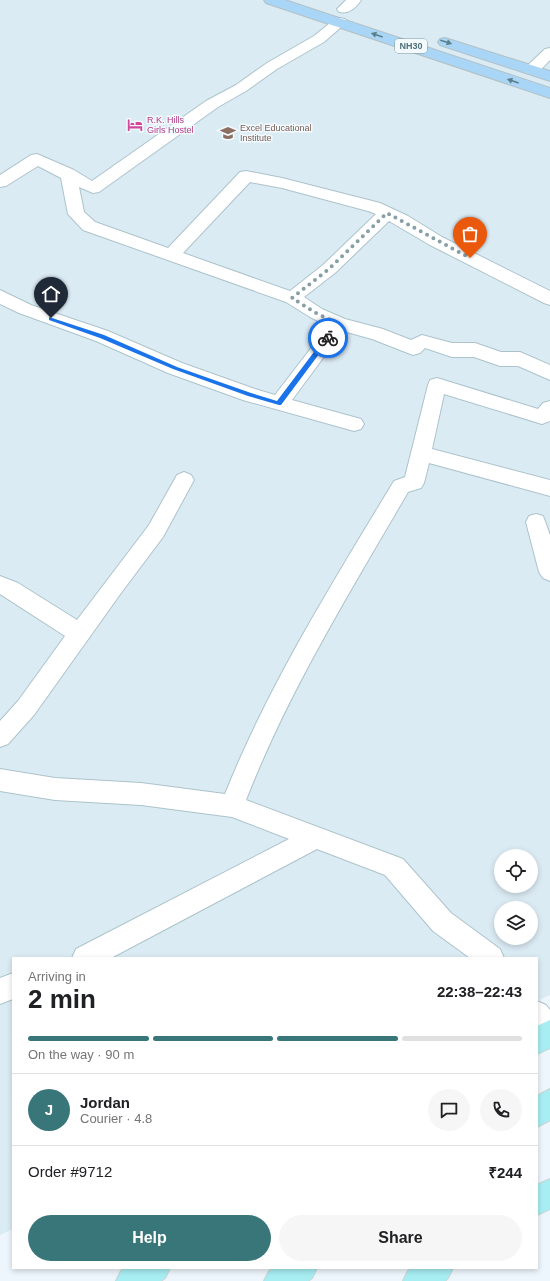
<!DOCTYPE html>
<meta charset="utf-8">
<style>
body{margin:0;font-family:Arial,sans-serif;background:#f6f6f6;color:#202124;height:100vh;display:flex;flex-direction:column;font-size:15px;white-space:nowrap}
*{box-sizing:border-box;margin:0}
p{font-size:13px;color:#757577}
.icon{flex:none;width:22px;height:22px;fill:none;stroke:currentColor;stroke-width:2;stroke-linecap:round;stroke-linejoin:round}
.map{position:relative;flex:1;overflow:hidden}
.panel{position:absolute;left:12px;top:957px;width:526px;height:312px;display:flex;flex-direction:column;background:#fff;border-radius:0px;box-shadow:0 2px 6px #0003}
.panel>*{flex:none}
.buttons{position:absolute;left:494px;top:849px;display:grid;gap:8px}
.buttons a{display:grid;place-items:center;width:44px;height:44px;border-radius:50%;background:#fff;box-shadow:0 2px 6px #0003;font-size:20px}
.pin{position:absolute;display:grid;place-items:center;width:34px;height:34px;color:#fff;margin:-41px -17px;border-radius:50% 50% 50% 0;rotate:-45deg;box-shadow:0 0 4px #0007}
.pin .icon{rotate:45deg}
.courier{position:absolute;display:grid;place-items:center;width:40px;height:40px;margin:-20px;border:3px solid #1a73e8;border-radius:50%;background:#fff;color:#222;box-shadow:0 1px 5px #0007}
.overview em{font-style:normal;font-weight:700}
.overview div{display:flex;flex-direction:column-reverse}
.overview{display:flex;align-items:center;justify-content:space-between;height:68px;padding:0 16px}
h1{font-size:26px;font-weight:700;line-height:30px}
.bar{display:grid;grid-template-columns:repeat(4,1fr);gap:6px 4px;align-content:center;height:48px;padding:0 16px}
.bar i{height:5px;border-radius:3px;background:#e0e0e0}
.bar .active{background:#397679}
.bar p{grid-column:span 4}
.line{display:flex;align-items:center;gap:10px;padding:0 16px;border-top:1px solid #e0e0e0}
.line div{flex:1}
.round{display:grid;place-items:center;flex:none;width:42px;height:42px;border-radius:21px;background:#f6f6f6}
.action{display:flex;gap:8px;margin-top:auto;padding:8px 16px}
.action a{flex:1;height:46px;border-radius:24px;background:#397679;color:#fff;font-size:16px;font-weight:700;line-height:46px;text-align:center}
.action a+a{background:#f6f6f6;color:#202124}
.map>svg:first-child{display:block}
</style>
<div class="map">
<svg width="550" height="1281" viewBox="0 0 550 1281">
<rect width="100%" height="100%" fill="#edf6fc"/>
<path fill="#dbebf4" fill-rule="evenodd" d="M 0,0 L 550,0 L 550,995 L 537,1001 L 537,958 L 13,958 L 13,1229 L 0,1235 ZM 501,856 L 531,856 L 531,886 L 501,886 ZM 501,908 L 531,908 L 531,938 L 501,938 Z"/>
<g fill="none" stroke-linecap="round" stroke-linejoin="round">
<g stroke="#acc3cb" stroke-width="2">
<path id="street" d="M 346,0 L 361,0 C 356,8 349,14 339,12 L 337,9 Z
M 340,18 L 345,19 L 347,22 L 324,42 L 277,69 L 246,91 L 218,107 L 99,192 L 93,193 L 79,187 L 84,212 L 95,222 L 168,248 L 240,172 L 246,171 L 282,178 L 380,203 L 408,216 L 442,237 L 550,291 L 550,305 L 544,303 L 430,245 L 389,221 L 335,273 L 304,297 L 322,309 L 345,319 L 383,329 L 411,340 L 422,335 L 452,343 L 475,343 L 501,352 L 520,352 L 550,365 L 550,380 L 518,366 L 500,366 L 474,357 L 452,357 L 425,348 L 420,353 L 413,355 L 372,339 L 343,331 L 292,400 L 361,419 L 364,424 L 361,429 L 354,431 L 243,400 L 168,373 L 96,341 L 19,313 L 0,304 L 0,290 L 31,305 L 108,331 L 182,363 L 255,389 L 275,395 L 328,326 L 310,317 L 286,302 L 83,230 L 68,214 L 61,178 L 38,166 L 6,186 L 0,187 L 0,175 L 31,155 L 37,154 L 74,170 L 92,181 L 206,101 L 236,85 L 267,63 L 314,36 L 335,19 ZM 250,182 L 282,188 L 368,211 L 376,214 L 323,265 L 290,291 L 183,253 Z
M 550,48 L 550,60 C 542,68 537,76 526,73 L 523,70 L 526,67 L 545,49 Z
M 437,378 L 538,409 L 543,403 L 550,401 L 550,421 L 542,424 L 444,394 L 432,449 L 550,480 L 550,496 L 429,463 L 424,483 L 421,488 L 408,492 C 350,592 288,692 246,800 L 403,859 L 451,913 L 500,949 L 504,958 L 470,958 L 433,931 L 385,875 L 317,849 L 111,958 L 72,958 L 76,949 L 289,839 L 232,817 L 141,805 L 55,800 L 0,791 L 0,769 L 55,778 L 141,783 L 225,794 C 269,684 333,582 394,481 L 405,477 L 428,385 L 430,380 Z
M 184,472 L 191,475 L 194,480 L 163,537 L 121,593 L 34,715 L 8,744 L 0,747 L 0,721 L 18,701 L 65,636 L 0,594 L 0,576 L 18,583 L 77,620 L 149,525 L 177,475 Z
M 536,514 L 543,516 L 550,535 L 550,581 L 543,578 L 539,572 L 526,522 L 529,516 Z
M 13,973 L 13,999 L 0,1004 L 0,978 Z
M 537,1001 L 546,1005 L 550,1010 L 550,1045 L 541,1041 L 537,1036 Z"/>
</g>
<g stroke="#b2c1c4" stroke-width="2">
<path id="primary" d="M 264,0 L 285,0 L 550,88 L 550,98 L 266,3 Z
M 445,38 L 550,71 L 550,81 L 440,45 L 438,42 L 440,39 Z"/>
</g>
<g stroke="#cad4d6" stroke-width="2">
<path id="highway" d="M 550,1020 L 550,1048 L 537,1054 L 537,1026 Z
M 550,1089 L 550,1120 L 537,1127 L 537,1096 Z
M 550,1179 L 550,1209 L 537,1215 L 537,1185 Z
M 125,1268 L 170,1268 L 165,1278 L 161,1281 L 116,1281 L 121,1271 Z
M 273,1268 L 317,1268 L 312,1278 L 308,1281 L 264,1281 L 269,1271 Z
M 411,1268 L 453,1268 L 448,1278 L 445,1281 L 403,1281 L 408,1271 Z"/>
</g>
<use href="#street" fill="#fff" fill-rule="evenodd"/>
<use href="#primary" fill="#a9d6f7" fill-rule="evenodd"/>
<use href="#highway" fill="#a7eef3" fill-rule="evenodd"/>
</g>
<defs><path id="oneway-solid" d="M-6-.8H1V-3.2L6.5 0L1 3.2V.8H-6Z"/></defs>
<g fill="#5c808b">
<use href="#oneway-solid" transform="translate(377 35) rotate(-161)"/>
<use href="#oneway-solid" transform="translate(446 42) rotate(18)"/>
<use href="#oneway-solid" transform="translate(513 81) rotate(-161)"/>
</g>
<path fill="#1a73e8" d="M 49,317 L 104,335 L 177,367 L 251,393 L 277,401 L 326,336 L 331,338 L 281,405 L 279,405 L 248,396 L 173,369 L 100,338 L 49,320 Z"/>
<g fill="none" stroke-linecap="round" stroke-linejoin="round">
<path stroke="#86a0a6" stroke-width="4" stroke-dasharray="0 7.2" d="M 328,338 L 339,324 L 316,313 L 292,298 L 329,269 L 387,213 L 470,258"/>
</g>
<defs>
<g id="hotel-bare" transform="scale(1.2)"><path d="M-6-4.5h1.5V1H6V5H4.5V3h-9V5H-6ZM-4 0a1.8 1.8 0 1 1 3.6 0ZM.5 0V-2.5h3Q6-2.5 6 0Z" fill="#d1479c" stroke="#f3fafe" stroke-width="2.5" paint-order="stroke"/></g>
<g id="school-bare" transform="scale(1.2)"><path d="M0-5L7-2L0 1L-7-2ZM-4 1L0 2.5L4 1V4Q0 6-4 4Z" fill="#8d6e63" stroke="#f3fafe" stroke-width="2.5" paint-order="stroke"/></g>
</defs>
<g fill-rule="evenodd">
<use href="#hotel-bare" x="135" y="125"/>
<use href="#school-bare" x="228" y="133"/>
</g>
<g text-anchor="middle" stroke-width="3" stroke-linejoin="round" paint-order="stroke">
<rect fill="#f3fafe" stroke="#809aa0" stroke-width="1" x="395" y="39" width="32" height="14" rx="3"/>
<g font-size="9" font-weight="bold" fill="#4f7178">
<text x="411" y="49">NH30</text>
</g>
<g font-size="9" fill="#b23c85" stroke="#f3fafe" text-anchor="start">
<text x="147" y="123">R.K. Hills<tspan x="147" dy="10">Girls Hostel</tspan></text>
</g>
<g font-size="9" fill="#785e54" stroke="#f3fafe" text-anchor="start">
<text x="240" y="131">Excel Educational<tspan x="240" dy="10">Institute</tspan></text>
</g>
</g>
</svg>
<div class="buttons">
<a><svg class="icon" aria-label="locate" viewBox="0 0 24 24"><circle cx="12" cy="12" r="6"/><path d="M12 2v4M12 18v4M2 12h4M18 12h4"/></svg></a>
<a><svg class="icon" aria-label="layers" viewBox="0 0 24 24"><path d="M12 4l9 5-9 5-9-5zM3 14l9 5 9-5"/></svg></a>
</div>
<div class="pin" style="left:470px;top:258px;background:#ea580c"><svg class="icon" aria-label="bag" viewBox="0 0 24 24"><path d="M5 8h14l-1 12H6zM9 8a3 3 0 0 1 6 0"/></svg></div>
<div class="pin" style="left:51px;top:318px;background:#1f2937"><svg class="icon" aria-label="home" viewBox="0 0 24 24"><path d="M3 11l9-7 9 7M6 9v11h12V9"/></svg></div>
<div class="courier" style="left:328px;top:338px"><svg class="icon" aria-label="bike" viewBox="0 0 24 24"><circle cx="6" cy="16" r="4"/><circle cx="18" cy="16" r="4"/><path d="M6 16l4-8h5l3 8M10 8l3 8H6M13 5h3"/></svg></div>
<section class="panel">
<div class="overview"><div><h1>2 min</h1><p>Arriving in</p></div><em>22:38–22:43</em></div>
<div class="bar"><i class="active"></i><i class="active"></i><i class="active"></i><i></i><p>On the way · 90 m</p></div>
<div class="line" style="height:72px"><b class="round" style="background:#397679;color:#fff">J</b><div><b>Jordan</b><p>Courier · 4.8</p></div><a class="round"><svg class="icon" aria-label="chat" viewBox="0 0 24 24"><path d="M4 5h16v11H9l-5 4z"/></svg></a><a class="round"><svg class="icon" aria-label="phone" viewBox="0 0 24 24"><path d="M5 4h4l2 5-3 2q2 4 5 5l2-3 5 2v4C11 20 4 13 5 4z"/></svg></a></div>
<div class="line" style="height:52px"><div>Order #9712</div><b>₹244</b></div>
<div class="action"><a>Help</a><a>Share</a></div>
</section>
</div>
